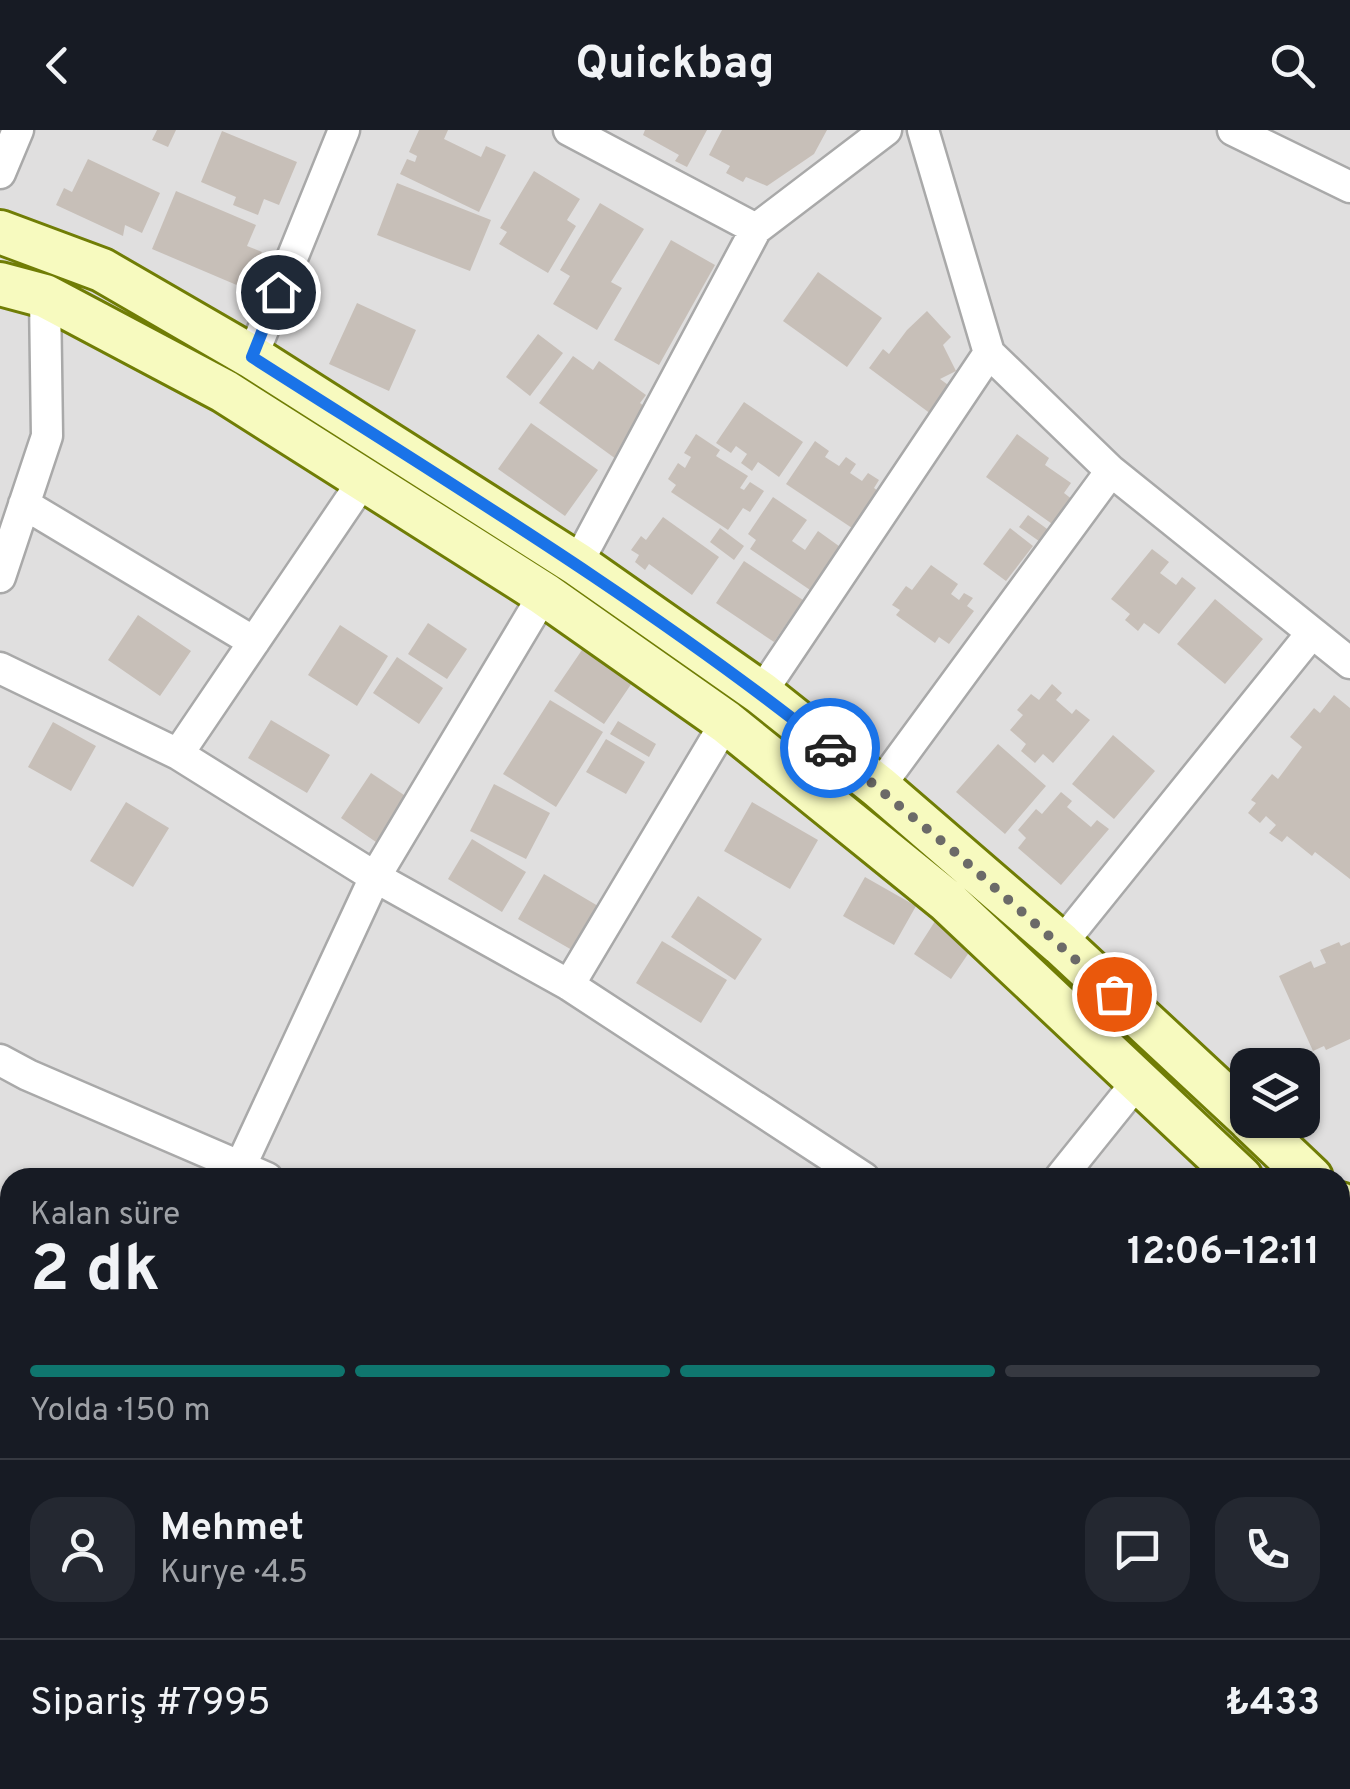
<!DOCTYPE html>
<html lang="tr">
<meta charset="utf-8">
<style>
body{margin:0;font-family:Overpass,sans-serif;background:#242831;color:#f1f3f6;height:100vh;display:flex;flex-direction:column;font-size:38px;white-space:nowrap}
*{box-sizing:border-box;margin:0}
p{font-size:32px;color:#9ea1a6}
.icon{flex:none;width:55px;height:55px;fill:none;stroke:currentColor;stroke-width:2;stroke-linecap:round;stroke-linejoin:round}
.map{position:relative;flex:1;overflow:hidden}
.side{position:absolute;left:0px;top:1038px;width:1350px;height:622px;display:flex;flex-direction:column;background:#171b24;border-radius:30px 30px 0 0;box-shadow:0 2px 8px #0004}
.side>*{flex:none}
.tools{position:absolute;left:1230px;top:918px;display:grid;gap:20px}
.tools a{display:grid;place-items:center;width:90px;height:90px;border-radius:20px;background:#171b24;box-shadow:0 2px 8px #0004;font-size:50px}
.pin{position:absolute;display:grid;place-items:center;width:85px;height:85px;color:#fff;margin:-42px;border:5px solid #fff;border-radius:50%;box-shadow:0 2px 10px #0007}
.courier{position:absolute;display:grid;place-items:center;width:100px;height:100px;margin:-50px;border:8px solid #1a73e8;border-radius:50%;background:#fff;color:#222;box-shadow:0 2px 12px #0007}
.head em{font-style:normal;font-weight:700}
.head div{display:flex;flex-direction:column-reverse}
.head{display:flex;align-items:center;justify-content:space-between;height:170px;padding:0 30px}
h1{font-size:65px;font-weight:700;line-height:75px}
.bar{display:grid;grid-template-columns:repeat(4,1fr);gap:15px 10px;align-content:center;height:120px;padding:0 30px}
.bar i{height:12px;border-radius:8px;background:#363941}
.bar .on{background:#0f766e}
.bar p{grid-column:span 4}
.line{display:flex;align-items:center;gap:25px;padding:0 30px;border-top:2px solid #363941}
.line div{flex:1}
.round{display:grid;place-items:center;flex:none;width:105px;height:105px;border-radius:30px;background:#242831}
header{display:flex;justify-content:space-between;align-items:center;height:130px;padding:0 30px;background:#171b24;font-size:45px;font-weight:700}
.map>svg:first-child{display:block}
</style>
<header><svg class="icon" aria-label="back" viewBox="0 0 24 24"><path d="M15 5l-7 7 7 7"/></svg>Quickbag<svg class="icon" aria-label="search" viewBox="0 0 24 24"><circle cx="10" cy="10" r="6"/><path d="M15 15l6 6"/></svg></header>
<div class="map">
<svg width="1350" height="1659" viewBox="0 0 1350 1659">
<rect width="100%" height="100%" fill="#f2efe9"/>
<path fill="#e0dfdf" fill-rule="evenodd" d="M 0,0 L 1350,0 L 1350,1659 L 0,1659 ZM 1248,935 L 1302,935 L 1302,990 L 1248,990 ZM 10,1048 L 1340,1048 L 1340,1650 L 10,1650 Z"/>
<path fill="#c7bfb8" d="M 157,0 L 176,0 L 168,17 L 152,10 Z
M 419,0 L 448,0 L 444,9 L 481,27 L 486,16 L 506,25 L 479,82 L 400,44 L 407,29 L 415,32 L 417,26 L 409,22 Z
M 645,0 L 707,0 L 687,37 L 675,31 L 679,25 L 643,5 Z
M 722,0 L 827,0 L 814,24 L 767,56 L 746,47 L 743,52 L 726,43 L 730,36 L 709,25 Z
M 222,1 L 297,32 L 279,75 L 264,69 L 258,85 L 233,75 L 236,67 L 201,52 Z
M 88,29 L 160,63 L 142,103 L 125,95 L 123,106 L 56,75 L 64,58 L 72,62 Z
M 534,41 L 580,69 L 567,90 L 576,96 L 548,143 L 499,114 L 507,102 L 500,98 Z
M 397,53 L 491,90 L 470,141 L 377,105 Z
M 176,61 L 256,95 L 247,116 L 262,122 L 246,159 L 152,119 Z
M 600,73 L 644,99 L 611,152 L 622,158 L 597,200 L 553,174 L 570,146 L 560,140 Z
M 671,110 L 715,135 L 659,235 L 614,210 Z
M 818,142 L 882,188 L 847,237 L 783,191 Z
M 357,173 L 416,200 L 389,261 L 329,234 Z
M 927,181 L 951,207 L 943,215 L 956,241 L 940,249 L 955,260 L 935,287 L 869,238 L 883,219 L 889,224 L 907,200 Z
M 538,204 L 563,223 L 530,266 L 506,247 Z
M 573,226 L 593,240 L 599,231 L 646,265 L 640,273 L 650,281 L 616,329 L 539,273 Z
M 744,272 L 803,312 L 779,347 L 758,332 L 752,341 L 741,333 L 747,324 L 736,316 L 731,323 L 716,313 Z
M 531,293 L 598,340 L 565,386 L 498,339 Z
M 696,304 L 720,320 L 716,326 L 748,346 L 740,358 L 744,360 L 750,352 L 764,361 L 750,382 L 743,378 L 728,400 L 671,362 L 676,355 L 668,349 L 678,333 L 685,338 L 691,327 L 684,323 Z
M 1017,304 L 1049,328 L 1045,335 L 1071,353 L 1064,363 L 1073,370 L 1055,396 L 986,347 Z
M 815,311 L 829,321 L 825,327 L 839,336 L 846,327 L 856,334 L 850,343 L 862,351 L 868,343 L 879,350 L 874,358 L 886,367 L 861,404 L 786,354 Z
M 773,367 L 807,390 L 792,411 L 805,420 L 818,401 L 843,419 L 813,462 L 750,419 L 756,410 L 748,404 Z
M 1028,385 L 1054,404 L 1046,416 L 1019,397 Z
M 663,387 L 719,427 L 692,465 L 649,434 L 645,440 L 635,432 L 639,425 L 631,420 L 641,406 L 646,410 Z
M 720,398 L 744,416 L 734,430 L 710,412 Z
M 1010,398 L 1033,416 L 1006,451 L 983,434 Z
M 1152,419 L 1169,432 L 1160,443 L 1176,455 L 1182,447 L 1196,458 L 1159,504 L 1144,493 L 1138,501 L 1125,490 L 1130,484 L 1111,469 Z
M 744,431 L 803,470 L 774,512 L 716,473 Z
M 931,435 L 958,454 L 951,464 L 959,470 L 964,463 L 973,468 L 967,476 L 974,481 L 949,514 L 939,507 L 935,513 L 896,485 L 900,480 L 892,475 L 906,456 L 912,460 Z
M 1215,469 L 1263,509 L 1225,554 L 1177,514 Z
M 138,485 L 191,521 L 160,566 L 108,530 Z
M 428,493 L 467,519 L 447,549 L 408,524 Z
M 340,495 L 388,526 L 357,576 L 308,545 Z
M 584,517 L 634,550 L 604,594 L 554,561 Z
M 397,527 L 443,558 L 419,594 L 373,563 Z
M 1052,554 L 1062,563 L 1056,570 L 1072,584 L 1076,579 L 1090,590 L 1053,633 L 1043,624 L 1035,633 L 1021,621 L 1026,614 L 1010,600 L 1023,585 L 1017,580 L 1031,564 L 1039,570 Z
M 1334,565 L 1350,578 L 1350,749 L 1315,722 L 1312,726 L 1287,706 L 1282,712 L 1269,703 L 1276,695 L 1266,686 L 1260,693 L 1248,683 L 1256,673 L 1251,670 L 1272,644 L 1278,649 L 1302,617 L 1290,607 L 1314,578 L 1320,583 Z
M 550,570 L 603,602 L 556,677 L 503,644 Z
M 271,590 L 330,625 L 307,663 L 248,628 Z
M 618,591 L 656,614 L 649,627 L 610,604 Z
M 53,592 L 96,616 L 71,661 L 28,637 Z
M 1113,605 L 1155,641 L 1114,689 L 1072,654 Z
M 606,609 L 645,632 L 626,664 L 586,642 Z
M 998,614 L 1046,656 L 1005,704 L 956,662 Z
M 371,643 L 407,667 L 376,712 L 341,688 Z
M 494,654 L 550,683 L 526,729 L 470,701 Z
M 1061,662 L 1072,671 L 1067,677 L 1091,697 L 1097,690 L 1109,699 L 1061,755 L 1018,718 L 1026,708 L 1018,700 L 1036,679 L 1042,684 Z
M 126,672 L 169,698 L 133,757 L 90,731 Z
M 752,672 L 818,710 L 790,759 L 724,721 Z
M 472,709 L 526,742 L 502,782 L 448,749 Z
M 544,744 L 598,776 L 572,820 L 518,789 Z
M 865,747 L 916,776 L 894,815 L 843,786 Z
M 698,766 L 762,809 L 735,850 L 671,807 Z
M 939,785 L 971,806 L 963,817 L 970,821 L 951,849 L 914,824 Z
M 662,811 L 727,850 L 701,893 L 636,853 Z
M 1339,812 L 1341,816 L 1350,812 L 1350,909 L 1326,920 L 1324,916 L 1313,921 L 1279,846 L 1311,831 L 1314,838 L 1326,833 L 1320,820 Z"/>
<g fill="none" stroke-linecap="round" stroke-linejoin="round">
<g stroke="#a9a9a9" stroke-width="35">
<path id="minor" d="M 569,0 L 756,99
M 1233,0 L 1350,57
M 0,43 L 18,0
M 252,227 L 344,0
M 1111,341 L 1350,533
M 24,374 L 254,512
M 577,434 L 756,99 L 886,0
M 0,447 L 47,306 L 45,166
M 0,538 L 178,624 L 375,747 L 569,855 L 864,1048
M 761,563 L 989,223
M 178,624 L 365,348
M 879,657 L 1111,341 L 989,223 L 923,0
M 1061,814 L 1311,504
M 569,855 L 726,592
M 0,930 L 28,945 L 267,1048
M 235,1048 L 375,747 L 544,464
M 1060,1048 L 1138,951
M 0,1217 L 10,1223
M 1108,1650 L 1119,1659"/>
</g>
<g stroke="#a9a9a9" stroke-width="42">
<path id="tertiary" d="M 1340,1305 L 1350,1293
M 1082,1659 L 1087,1650"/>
</g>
<g stroke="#707d05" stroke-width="48">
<path id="secondary" d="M 0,102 L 102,140 L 252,227 L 577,434 L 761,563 L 879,657 L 1061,814 L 1248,988
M 0,154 L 45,166 L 224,261 L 544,464 L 726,592 L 947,771 L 1241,1048
M 1250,990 L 1311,1048
M 1340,1074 L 1350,1084
M 1340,1140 L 1350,1149"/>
</g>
<use href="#minor" stroke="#fff" stroke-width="30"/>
<use href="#tertiary" stroke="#fff" stroke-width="38"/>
<use href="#secondary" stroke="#f7fabf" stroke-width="42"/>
</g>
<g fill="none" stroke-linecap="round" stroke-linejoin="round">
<path stroke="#6b6a68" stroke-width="10" stroke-dasharray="0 18" d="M 830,618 L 957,724 L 1114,864"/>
<path stroke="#1a73e8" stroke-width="12" d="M 278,162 L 252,227 C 448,352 648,473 830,618"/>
</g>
</svg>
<div class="tools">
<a><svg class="icon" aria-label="layers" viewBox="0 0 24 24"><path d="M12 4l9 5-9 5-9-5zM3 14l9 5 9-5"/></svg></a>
</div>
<div class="pin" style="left:1114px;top:864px;background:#ea580c"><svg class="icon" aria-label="bag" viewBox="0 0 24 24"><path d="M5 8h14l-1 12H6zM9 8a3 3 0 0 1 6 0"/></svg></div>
<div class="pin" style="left:278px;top:162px;background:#1f2937"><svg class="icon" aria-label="home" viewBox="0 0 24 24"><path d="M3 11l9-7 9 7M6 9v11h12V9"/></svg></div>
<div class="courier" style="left:830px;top:618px"><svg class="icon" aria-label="car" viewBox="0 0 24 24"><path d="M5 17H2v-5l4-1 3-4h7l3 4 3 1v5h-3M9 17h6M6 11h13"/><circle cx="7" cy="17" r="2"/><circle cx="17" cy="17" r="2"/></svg></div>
<section class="side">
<div class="head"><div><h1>2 dk</h1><p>Kalan süre</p></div><em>12:06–12:11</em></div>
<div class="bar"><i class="on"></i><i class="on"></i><i class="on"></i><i></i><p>Yolda · 150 m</p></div>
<div class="line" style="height:180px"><a class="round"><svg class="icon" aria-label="person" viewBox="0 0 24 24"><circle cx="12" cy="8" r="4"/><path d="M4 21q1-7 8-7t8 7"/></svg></a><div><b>Mehmet</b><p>Kurye · 4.5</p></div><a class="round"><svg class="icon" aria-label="chat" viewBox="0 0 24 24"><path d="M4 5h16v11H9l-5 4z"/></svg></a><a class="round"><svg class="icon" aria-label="phone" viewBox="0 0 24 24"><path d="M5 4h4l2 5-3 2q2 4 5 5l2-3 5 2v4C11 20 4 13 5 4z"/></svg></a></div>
<div class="line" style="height:130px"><div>Sipariş #7995</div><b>₺433</b></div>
</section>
</div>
